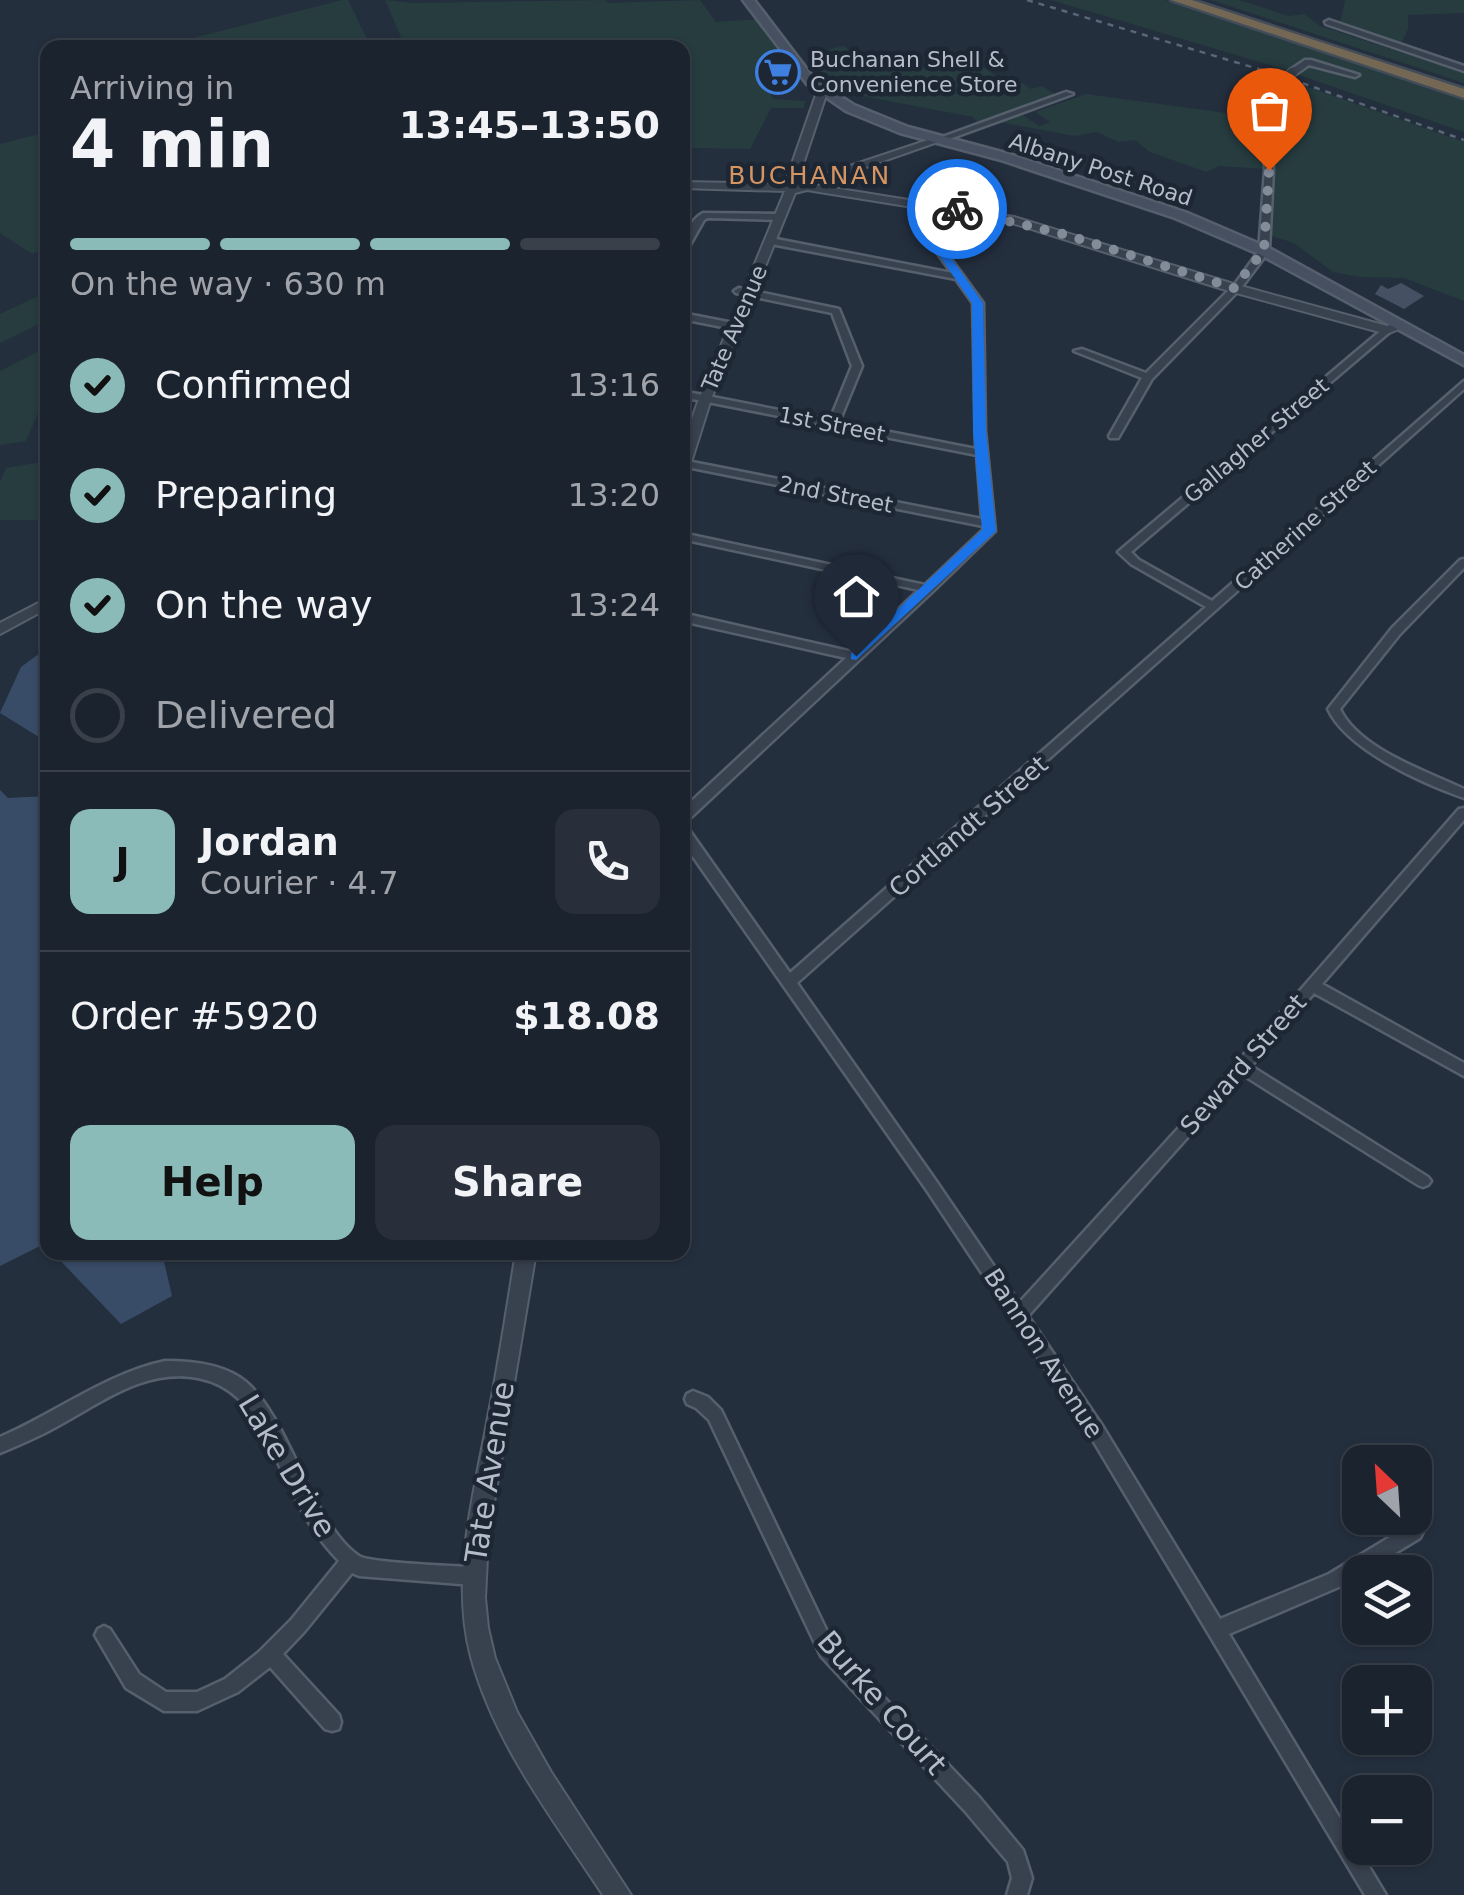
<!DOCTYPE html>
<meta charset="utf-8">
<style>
body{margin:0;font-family:"DejaVu Sans",sans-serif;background:#282f3a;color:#f1f3f6;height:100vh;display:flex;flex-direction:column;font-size:38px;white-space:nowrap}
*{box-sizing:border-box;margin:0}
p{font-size:32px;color:#a0a4aa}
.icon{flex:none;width:55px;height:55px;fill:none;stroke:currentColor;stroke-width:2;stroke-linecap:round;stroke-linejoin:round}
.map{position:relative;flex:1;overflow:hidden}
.panel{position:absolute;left:40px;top:40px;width:650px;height:1220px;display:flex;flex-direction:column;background:#1b232e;border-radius:20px;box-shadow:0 2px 8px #0004,0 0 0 2px #39404a}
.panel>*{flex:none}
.needle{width:65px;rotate:335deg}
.fabs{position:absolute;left:1342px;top:1445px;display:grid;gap:20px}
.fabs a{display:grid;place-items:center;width:90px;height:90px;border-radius:20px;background:#1b232e;box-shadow:0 2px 8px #0004,0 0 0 2px #39404a;font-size:50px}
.pin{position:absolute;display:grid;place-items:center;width:85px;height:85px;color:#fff;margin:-102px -42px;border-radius:50% 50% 50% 0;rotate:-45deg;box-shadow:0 0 10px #0007}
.pin .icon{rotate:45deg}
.courier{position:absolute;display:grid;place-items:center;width:100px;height:100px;margin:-50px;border:8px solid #1a73e8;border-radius:50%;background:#fff;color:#222;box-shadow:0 2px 12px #0007}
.summary em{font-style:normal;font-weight:700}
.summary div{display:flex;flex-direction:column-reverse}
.summary{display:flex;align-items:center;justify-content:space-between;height:170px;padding:0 30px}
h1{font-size:65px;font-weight:700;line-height:75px}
.bar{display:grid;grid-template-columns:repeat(4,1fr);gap:15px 10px;align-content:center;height:120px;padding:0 30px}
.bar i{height:12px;border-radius:8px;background:#39404a}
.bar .selected{background:#8bbbb9}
.bar p{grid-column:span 4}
.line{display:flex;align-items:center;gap:25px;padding:0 30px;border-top:2px solid #39404a}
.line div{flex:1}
.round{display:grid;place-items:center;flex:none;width:105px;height:105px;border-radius:20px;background:#282f3a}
ol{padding:0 30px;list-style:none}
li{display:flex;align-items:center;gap:30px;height:110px}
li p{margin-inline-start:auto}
li .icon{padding:10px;border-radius:50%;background:#8bbbb9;color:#111;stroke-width:4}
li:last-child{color:#a0a4aa}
li i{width:55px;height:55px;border:5px solid #39404a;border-radius:50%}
.action{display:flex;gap:20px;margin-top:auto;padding:20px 30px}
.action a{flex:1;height:115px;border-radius:20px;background:#8bbbb9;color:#111;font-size:40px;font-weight:700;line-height:115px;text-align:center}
.action a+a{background:#282f3a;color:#f1f3f6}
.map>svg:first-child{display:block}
</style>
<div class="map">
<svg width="1464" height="1895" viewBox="0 0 1464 1895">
<rect width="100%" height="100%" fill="#242f3e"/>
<path fill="#263c3f" d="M 342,0 L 348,0 L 371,47 L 404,44 L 385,0 L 411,3 L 605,0 L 608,3 L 700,0 L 716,22 L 758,19 L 787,65 L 758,69 L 773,99 L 805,101 L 804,108 L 771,108 L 750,149 L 692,148 L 683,169 L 682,48 L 154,48 Z
M 1051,0 L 1165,0 L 1464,99 L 1464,132 L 1276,67 Z
M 1211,0 L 1239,0 L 1289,16 L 1304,14 L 1320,26 L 1464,73 L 1464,83 Z
M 1345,0 L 1464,0 L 1464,13 L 1408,15 L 1408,29 L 1400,46 L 1340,24 Z
M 844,46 C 875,71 944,69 982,66 L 997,77 L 1010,75 L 1031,89 L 1042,86 L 1059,97 L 978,123 L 973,117 L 836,91 L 807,59 L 813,53 Z
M 1288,80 L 1464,142 L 1464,301 L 1404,278 L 1360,277 L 1333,272 L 1294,243 L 1269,235 L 1273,186 L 1270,114 L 1275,93 Z
M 1086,94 L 1263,118 L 1266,169 L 1219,166 L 1206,172 L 1150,152 L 1135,140 L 1119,142 L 1096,132 L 1075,136 L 999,122 L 1022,115 L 1040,126 L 1050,122 L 1035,112 Z
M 47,132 L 47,248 L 32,254 L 0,233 L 0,144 Z
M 47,292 L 47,320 L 0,343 L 0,314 Z
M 47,347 L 47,407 L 40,408 L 26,441 L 0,445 L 0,371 Z
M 42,462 L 47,464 L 47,520 L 0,520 L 0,482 L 6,468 Z"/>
<path fill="#394c67" d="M 47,648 L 47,742 L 0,713 L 21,667 Z
M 0,790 L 8,798 L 48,796 L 47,1247 L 44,1244 L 0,1266 Z
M 53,1253 L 162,1253 L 172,1296 L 121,1324 Z"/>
<path fill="#455162" d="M 1401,283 L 1424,296 L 1404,309 L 1375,294 L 1381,285 L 1388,289 Z"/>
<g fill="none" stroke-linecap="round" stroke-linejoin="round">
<g stroke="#565f6c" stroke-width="5">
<path id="minor" d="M 1329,20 L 1464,66 L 1464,71 L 1326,24 L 1325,22 Z
M 1305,60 L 1311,60 L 1359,75 L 1355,77 L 1309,65 L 1296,74 L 1290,74 L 1290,70 Z
M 1279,79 L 1286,81 L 1270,110 L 1273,170 L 1269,251 L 1241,288 L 1152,379 L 1118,438 L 1110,438 L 1109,436 L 1142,378 L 1074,351 L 1082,349 L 1146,373 L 1235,284 L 1259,251 L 1265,170 L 1262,110 Z
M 1066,92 L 1073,94 L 941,142 L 934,140 Z
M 918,203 L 925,205 L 929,229 L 983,303 L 985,431 L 995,531 L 933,591 L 687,821 L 682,822 L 682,810 L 846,658 L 682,621 L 682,613 L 853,652 L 919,590 L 682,539 L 682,533 L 925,585 L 983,530 L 983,526 L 682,466 L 682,460 L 982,519 L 977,455 L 682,397 L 682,391 L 830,420 L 852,366 L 832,313 L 736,293 L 734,291 L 739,288 L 839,309 L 862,366 L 839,422 L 976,449 L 973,303 L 956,279 L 771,244 L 766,241 L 771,238 L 952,273 L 920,229 Z
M 703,213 L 779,214 L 783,217 L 779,220 L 708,218 L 704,220 L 687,250 L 682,253 C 682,239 690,220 703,213 Z
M 682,313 L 733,323 L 738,326 L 733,329 L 682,319 Z
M 1384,328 L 1392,330 L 1131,552 L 1139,560 L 1212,601 L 1464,381 L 1464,389 L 797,983 L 936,1181 L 1019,1303 L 1206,1098 L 1459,809 L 1464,808 L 1464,820 L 1322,984 L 1464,1063 L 1464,1076 L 1314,993 L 1251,1066 L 1428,1177 L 1431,1181 L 1428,1185 L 1423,1187 L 1418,1185 L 1243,1075 L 1028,1316 L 1103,1427 L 1220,1619 L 1329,1574 L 1408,1526 L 1414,1524 L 1420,1526 L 1423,1532 L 1420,1538 L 1364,1572 L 1360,1572 L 1360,1575 L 1341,1586 L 1229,1634 L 1386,1895 L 1365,1895 L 1091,1437 L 926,1189 L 682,841 L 682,826 L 687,827 L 790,973 L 1206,607 L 1131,564 L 1118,552 Z
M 1464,559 L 1464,568 L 1400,634 L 1340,709 C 1359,749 1426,771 1464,789 L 1464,798 C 1422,783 1347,750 1328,709 L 1392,628 L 1460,560 Z
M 165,1361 C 192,1361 225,1364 246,1382 C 279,1410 300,1477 324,1515 C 333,1529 344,1546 359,1556 C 370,1563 453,1566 473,1567 L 479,1570 L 482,1576 L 479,1582 L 473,1585 L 359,1576 L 352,1573 L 304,1632 L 283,1654 L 339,1715 L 341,1722 L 339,1729 L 332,1731 L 325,1729 L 270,1667 L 238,1692 L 197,1711 L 164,1711 L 126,1688 L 95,1635 L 98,1629 L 104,1626 L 110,1629 L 139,1674 L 166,1692 L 197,1692 L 225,1679 L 259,1652 L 291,1620 L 339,1561 C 304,1526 287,1479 265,1436 C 249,1406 232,1385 198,1378 C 144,1368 101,1403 56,1427 C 38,1437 19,1445 0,1453 L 0,1437 C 56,1413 105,1374 165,1361 Z
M 693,1391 L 708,1397 L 721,1410 L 833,1644 L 979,1797 L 1023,1850 L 1032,1878 L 1027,1895 L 1007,1895 L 1012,1878 L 1008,1862 L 965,1811 L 821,1656 L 709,1420 L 696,1408 L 687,1404 L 685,1399 L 687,1394 Z"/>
</g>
<g stroke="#565f6c" stroke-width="4">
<path id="tertiary" d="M 822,89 L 827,92 L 799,176 L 811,179 L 934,138 L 943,140 L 815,185 L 1014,217 L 1237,285 L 1387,326 L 1402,321 L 1408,325 L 1387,334 L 1229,291 L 1012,223 L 807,190 L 795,193 L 711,399 L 689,469 L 682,473 L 682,447 L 699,399 L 785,191 L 682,188 L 682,182 L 784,184 L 796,187 L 803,184 L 787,178 L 817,92 Z
M 48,598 L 48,608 L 0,634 L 0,623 Z
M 516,1252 L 536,1252 L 488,1538 L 485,1598 L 488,1628 L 495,1658 L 517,1712 L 551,1772 L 631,1895 L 603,1895 C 554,1820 495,1745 471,1657 C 450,1577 474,1496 488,1417 C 499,1362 507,1307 516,1252 Z"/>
</g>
<g stroke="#565f6c" stroke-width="5">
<path id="secondary" d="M 743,0 L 754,0 L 815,80 L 854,105 L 908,127 L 1009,154 L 1185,212 L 1269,248 L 1464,355 L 1464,365 L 1259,254 L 1175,218 L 1001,160 L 900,133 L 846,111 L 807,84 Z"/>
</g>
<g stroke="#434c59" stroke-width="5">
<path id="motorway" d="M 1171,0 L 1192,0 L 1464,89 L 1464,98 Z"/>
</g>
<use href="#minor" fill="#38414e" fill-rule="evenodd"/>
<use href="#tertiary" fill="#38414e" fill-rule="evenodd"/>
<use href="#secondary" fill="#465061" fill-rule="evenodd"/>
<use href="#motorway" fill="#746855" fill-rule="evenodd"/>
<path stroke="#5a6575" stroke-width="2.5" stroke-dasharray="6 6" stroke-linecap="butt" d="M 1027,0 L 1282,76 L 1464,140"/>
<g stroke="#565f6c" stroke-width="11" stroke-linecap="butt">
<path id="minor-bridge" d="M 1282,81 L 1293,72"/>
</g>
<use href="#minor-bridge" stroke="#38414e" stroke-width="9"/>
</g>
<path fill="#1a73e8" d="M 921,201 L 962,209 L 957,212 L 927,208 L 930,228 L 983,303 L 986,431 L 996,531 L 856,660 L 851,659 L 851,653 L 982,530 L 973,431 L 972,303 L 920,228 L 916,204 Z"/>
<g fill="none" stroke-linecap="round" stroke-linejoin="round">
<path stroke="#828b98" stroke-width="10" stroke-dasharray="0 18" d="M 957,209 L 1067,235 L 1234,288 L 1264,250 L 1269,170"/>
</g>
<defs>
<g id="supermarket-ring" transform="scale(2.25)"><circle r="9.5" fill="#1d2633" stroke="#3f7fe0" stroke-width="1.5"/><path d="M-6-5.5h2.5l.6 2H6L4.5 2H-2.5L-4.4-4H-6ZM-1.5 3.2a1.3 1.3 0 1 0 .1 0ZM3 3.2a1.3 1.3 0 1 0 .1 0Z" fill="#3f7fe0"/></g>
</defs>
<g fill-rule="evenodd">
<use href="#supermarket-ring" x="778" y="72"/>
</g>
<g text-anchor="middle" stroke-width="9" stroke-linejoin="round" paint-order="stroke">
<g font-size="22" fill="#b4bcc9" stroke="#1d2633" text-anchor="start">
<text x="810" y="67">Buchanan Shell &amp;<tspan x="810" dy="25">Convenience Store</tspan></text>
</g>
<g font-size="22" fill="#b4bcc9" stroke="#1d2633">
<text transform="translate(1101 169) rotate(18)" y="8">Albany Post Road</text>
<text transform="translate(734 328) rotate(-67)" y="8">Tate Avenue</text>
<text transform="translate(832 424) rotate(11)" y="8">1st Street</text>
<text transform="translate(1256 440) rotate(-40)" y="8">Gallagher Street</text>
<text transform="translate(836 494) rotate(11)" y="8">2nd Street</text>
<text transform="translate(1305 525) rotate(-42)" y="8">Catherine Street</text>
</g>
<g font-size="25" letter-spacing="2.5" fill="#d59563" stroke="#1d2633">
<text x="810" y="184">BUCHANAN</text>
</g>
<g font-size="25" fill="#b4bcc9" stroke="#1d2633">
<text transform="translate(968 826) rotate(-41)" y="9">Cortlandt Street</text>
<text transform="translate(1243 1064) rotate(-49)" y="9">Seward Street</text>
<text transform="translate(1044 1353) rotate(57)" y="9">Bannon Avenue</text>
</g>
<g font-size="30" fill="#b4bcc9" stroke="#1d2633">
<text transform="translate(287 1466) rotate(59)" y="10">Lake Drive</text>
<text transform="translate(490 1472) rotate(-81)" y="10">Tate Avenue</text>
<text transform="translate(882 1703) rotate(49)" y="10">Burke Court</text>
</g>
</g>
</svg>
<div class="fabs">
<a><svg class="needle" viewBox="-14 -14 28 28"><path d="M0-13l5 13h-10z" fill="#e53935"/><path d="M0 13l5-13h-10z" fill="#a0a4aa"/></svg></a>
<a><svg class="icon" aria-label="layers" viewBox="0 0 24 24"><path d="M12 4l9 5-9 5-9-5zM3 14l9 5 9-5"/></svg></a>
<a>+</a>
<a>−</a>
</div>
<div class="pin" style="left:1269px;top:170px;background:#ea580c"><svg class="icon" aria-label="bag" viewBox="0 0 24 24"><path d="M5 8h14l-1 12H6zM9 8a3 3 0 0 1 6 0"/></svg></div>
<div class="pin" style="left:856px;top:656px;background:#1f2937"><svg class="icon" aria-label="home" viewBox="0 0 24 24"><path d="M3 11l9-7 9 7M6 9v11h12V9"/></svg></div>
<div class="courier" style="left:957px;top:209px"><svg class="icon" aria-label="bike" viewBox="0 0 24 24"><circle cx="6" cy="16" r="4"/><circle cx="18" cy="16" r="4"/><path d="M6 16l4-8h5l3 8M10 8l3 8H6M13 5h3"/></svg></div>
<section class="panel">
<div class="summary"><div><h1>4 min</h1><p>Arriving in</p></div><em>13:45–13:50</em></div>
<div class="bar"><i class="selected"></i><i class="selected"></i><i class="selected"></i><i></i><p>On the way · 630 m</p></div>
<ol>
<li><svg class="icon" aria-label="check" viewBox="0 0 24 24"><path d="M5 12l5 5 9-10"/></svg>Confirmed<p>13:16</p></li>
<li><svg class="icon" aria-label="check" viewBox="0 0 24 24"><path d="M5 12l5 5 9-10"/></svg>Preparing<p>13:20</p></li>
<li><svg class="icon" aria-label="check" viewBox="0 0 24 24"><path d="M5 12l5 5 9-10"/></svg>On the way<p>13:24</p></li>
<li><i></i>Delivered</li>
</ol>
<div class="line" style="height:180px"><b class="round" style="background:#8bbbb9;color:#111">J</b><div><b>Jordan</b><p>Courier · 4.7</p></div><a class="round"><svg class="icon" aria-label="phone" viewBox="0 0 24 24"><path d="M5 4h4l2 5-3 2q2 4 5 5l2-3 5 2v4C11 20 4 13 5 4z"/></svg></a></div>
<div class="line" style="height:130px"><div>Order #5920</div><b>$18.08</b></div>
<div class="action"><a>Help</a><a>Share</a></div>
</section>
</div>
